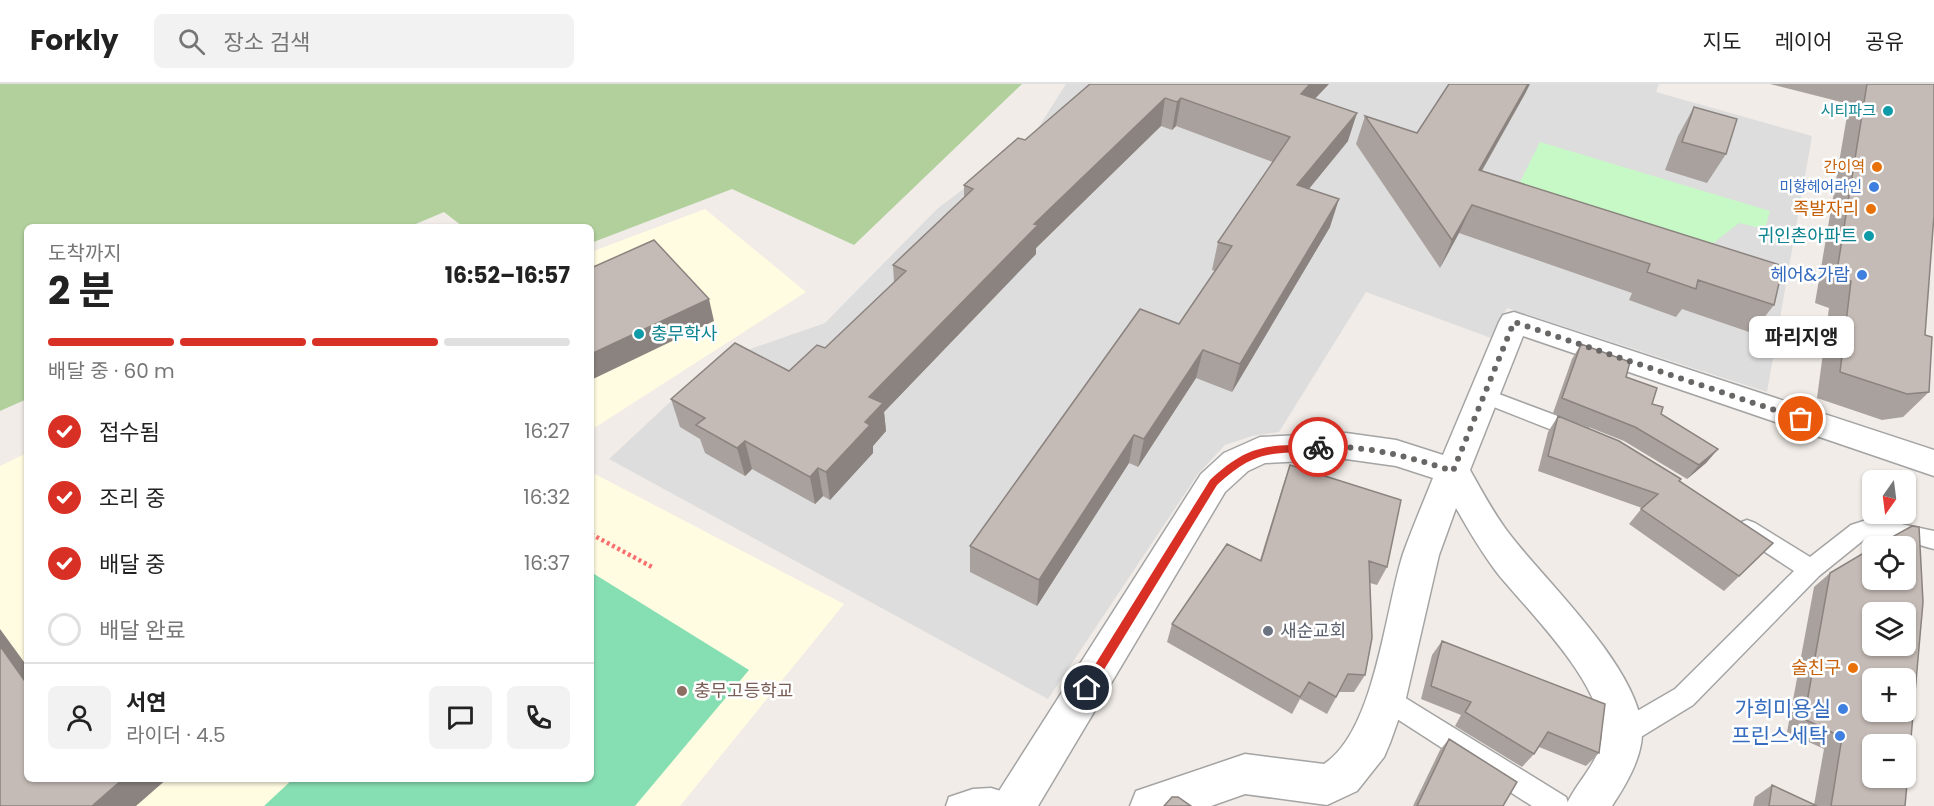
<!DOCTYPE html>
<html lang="ko">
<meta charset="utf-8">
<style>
body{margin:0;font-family:Poppins,"Noto Sans KR",sans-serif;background:#f2f2f2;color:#222;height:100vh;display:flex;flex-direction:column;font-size:22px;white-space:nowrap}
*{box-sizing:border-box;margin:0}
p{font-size:20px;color:#767676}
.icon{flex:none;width:33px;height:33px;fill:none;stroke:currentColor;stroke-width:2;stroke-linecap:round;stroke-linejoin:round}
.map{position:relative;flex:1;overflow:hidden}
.sheet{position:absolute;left:24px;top:140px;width:570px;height:558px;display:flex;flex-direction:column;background:#fff;border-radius:9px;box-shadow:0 2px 4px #0004}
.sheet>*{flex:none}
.needle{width:39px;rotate:194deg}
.controls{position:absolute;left:1862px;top:386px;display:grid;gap:12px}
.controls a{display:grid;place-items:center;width:54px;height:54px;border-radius:9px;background:#fff;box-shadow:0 2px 4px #0004;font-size:30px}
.pin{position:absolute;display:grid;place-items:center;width:51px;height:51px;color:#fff;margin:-26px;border:3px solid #fff;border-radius:50%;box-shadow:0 2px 6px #0007}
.courier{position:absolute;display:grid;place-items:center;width:60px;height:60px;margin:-30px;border:4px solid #d93025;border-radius:50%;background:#fff;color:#222;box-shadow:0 2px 8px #0007}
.bubble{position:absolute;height:42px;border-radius:9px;background:#fff;box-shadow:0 2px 4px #0004;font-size:20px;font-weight:700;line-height:42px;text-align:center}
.headline em{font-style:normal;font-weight:700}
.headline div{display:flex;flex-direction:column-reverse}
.headline{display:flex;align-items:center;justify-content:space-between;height:102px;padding:0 24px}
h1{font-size:39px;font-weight:700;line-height:45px}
.bar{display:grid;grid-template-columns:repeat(4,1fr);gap:9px 6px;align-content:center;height:72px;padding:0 24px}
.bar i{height:8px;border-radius:4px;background:#e0e0e0}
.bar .current{background:#d93025}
.bar p{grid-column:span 4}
.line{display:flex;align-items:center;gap:15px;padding:0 24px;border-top:2px solid #e0e0e0}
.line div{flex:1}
.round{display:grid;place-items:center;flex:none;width:63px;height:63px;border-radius:9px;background:#f2f2f2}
ol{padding:0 24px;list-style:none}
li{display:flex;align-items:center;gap:18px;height:66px}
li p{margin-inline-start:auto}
li .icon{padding:6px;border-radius:50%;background:#d93025;color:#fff;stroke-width:4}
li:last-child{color:#767676}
li i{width:33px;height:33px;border:3px solid #e0e0e0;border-radius:50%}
header{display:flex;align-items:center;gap:36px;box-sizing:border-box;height:84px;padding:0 30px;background:#fff;border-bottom:2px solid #e0e0e0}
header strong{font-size:28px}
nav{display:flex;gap:33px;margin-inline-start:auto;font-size:21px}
.search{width:420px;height:54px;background:#f2f2f2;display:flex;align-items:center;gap:15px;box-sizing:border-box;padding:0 21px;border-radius:9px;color:#767676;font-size:22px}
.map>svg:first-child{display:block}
</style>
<header>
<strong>Forkly</strong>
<div class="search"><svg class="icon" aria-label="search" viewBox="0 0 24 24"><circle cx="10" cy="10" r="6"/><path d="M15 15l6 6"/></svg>장소 검색</div>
<nav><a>지도</a><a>레이어</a><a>공유</a></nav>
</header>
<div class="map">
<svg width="1934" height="722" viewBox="0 0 1934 722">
<rect width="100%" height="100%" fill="#f1ece7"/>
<path fill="#dedddd" d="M 1066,0 L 1659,0 L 1656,8 L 1812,52 L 1767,308 L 1507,224 L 1491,254 L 1366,208 L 1279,348 L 1252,352 L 1225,361 L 1198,390 L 1048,615 L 609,375 L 713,278 L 825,239 L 937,125 L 1033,52 Z"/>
<path fill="#fffce2" d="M 705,125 L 806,208 L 591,346 L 591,168 Z
M 27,369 L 27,694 L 591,694 L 591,388 L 844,520 L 680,722 L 0,722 L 0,382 Z"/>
<path fill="#b1d09c" d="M 0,0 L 1022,0 L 854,161 L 732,105 L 591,159 L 591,142 L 462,142 L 444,128 L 411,142 L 27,142 L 27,315 L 0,327 Z"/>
<path fill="#c6f9c5" d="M 1540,58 L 1770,127 L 1765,145 L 1739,139 L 1711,161 L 1519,100 Z"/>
<path fill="#86dfb3" d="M 591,488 L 749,586 L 635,722 L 264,722 L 293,695 L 591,694 Z"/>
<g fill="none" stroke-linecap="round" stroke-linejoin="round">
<g stroke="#a4a4a4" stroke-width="3">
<path id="service" d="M 1483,304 L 1587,343 L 1590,349 L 1587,355 L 1580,357 L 1476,316 L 1473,311 L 1476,306 Z
M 1873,434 L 1934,447 L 1934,465 C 1914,460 1887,448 1866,454 L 1819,492 L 1693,621 L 1631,659 L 1622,662 L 1613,659 L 1609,650 L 1613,641 L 1675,605 L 1794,487 L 1739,451 L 1736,445 L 1739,439 L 1747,436 L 1755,439 L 1810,473 L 1851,441 Z
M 1386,602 L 1566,713 L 1569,722 L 1532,722 L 1377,622 L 1373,614 L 1377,606 Z
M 991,704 L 1020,713 L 1023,722 L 946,722 L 949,713 L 973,705 Z"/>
</g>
<g stroke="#a4a4a4" stroke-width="3">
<path id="minor" d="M 1514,228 L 1934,366 L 1934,392 L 1523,252 L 1470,386 C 1483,409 1495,432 1511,452 C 1548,500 1644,589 1642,651 C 1641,676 1625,702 1612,722 L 1566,722 C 1575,700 1596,682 1601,658 C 1610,606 1529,528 1498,490 C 1482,469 1469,447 1456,424 L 1439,471 L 1406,614 L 1390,659 L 1384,673 L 1357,707 L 1327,721 L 1245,710 L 1211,722 L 1130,722 L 1136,707 L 1245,670 L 1324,680 C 1375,647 1385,526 1403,470 C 1412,445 1423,419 1433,394 L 1396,382 L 1346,375 L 1265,379 L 1248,387 L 1225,408 L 1038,722 L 993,722 L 999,707 L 1201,390 L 1224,369 L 1260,353 L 1346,349 L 1396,356 L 1443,371 L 1499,238 L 1503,231 Z"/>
</g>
<path stroke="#f96f70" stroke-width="4.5" stroke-dasharray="3 3" stroke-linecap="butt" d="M 591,450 L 652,483"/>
<use href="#service" fill="#fff" fill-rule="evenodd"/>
<use href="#minor" fill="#fff" fill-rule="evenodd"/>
</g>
<path fill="#a9a19d" d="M 1090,0 L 1315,15 L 1348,57 L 1309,105 L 1330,143 L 1232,308 L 1196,294 L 1138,383 L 1129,379 L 1037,522 L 970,488 L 970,462 L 1179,240 L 1215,187 L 1212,186 L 1218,158 L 1273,78 L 1176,42 L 1172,46 L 1161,42 L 1036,164 L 1036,170 L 884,328 L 886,347 L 873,362 L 873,369 L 830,416 L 823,412 L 815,420 L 752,385 L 745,392 L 705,369 L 700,355 L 680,343 L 671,315 L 789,287 L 825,264 L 894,199 L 893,181 L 964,114 L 964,101 L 1025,56 Z
M 1770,0 L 1934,0 L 1925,251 L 1929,308 L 1903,333 L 1882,336 L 1817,314 L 1829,224 L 1815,219 L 1849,20 Z
M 1526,8 L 1482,87 L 1774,221 L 1752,249 L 1682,225 L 1676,233 L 1629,216 L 1632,209 L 1459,149 L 1440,184 L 1356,60 L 1365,32 L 1417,49 Z
M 1694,23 L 1726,70 L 1707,99 L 1665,86 L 1678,52 Z
M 1581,260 L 1626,293 L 1661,330 L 1718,365 L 1706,379 L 1687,395 L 1624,357 L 1553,329 L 1572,275 Z
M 1558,332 L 1680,397 L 1773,459 L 1724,507 L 1629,440 L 1642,424 L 1538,387 L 1548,348 Z
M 1290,381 L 1387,483 L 1377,501 L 1370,499 L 1365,591 L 1354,608 L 1339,608 L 1327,630 L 1300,615 L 1292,630 L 1167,558 L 1172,540 L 1260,476 L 1283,401 Z
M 1830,489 L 1905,722 L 1753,722 L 1755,713 L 1772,701 L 1814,721 L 1824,665 L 1787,648 L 1814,503 Z
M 1442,557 L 1599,669 L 1586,682 L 1539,663 L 1534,670 L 1522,683 L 1455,642 L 1461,631 L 1421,615 L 1432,571 Z
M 1449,655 L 1503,722 L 1413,722 L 1440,666 Z"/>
<path fill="#8a837f" d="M 1310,0 L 1329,0 L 1293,38 L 1301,10 Z
M 1528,0 L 1530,0 L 1526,8 L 1466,114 L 1479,86 Z
M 1165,14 L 1161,42 L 1036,164 L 1036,170 L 884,328 L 886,347 L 873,362 L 873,369 L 830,416 L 826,388 L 869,313 L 1034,140 Z
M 1181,14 L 1176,42 L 1172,46 L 1177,18 Z
M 1357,29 L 1348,57 L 1289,129 L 1297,101 Z
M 1339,115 L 1330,143 L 1232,308 L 1240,280 Z
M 1472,121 L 1459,149 L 1440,184 L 1452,156 Z
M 709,215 L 714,237 L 591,296 L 591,270 Z
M 1203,266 L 1196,294 L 1138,383 L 1144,355 Z
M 1134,351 L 1129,379 L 1037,522 L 1039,496 Z
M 745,357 L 752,385 L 745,392 L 737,364 Z
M 1718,365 L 1706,379 L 1687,395 L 1699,381 Z
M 818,384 L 823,412 L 815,420 L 810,393 Z
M 0,545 L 27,582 L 27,600 L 0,562 Z
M 124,694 L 168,694 L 136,722 L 92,722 Z"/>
<path fill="#c5bbb6" stroke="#8a837f" stroke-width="1.5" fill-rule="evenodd" d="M 1090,0 L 1310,0 L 1301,10 L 1357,29 L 1297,101 L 1339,115 L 1240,280 L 1203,266 L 1144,355 L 1134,351 L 1039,496 L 970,462 L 1140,225 L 1179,240 L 1232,162 L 1218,158 L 1290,53 L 1181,14 L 1177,18 L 1165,14 L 1034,140 L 1038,141 L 869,313 L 883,319 L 865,338 L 870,341 L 826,388 L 818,384 L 810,393 L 745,357 L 737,364 L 696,341 L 705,334 L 671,315 L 735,259 L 789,287 L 817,261 L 825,264 L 906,187 L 893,181 L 973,105 L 964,101 L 1018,54 L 1025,56 Z
M 1449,0 L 1528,0 L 1479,86 L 1783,182 L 1774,221 L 1698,196 L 1696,205 L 1647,188 L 1650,180 L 1472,121 L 1452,156 L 1365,32 L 1417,49 Z
M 1867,0 L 1934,0 L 1934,131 L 1925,251 L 1932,253 L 1929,308 L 1907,310 L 1840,288 L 1851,197 L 1836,193 Z
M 1694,23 L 1737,35 L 1726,70 L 1682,58 Z
M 654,156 L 709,215 L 591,270 L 591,184 Z
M 1581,260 L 1630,278 L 1626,293 L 1657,304 L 1652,320 L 1663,323 L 1661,330 L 1718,365 L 1699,381 L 1635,343 L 1562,314 Z
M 1558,332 L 1619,357 L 1681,395 L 1679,397 L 1773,459 L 1739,492 L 1641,425 L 1658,410 L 1548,372 Z
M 1290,381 L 1401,416 L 1387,483 L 1369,477 L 1372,554 L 1365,591 L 1348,590 L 1336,613 L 1309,598 L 1300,613 L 1172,540 L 1227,460 L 1261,477 Z
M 1912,442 L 1919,443 L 1923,518 L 1905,722 L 1831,722 L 1842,653 L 1804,635 L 1830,489 L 1872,464 L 1872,495 L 1905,495 L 1905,462 L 1876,462 ZM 1872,528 L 1905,528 L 1905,561 L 1872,561 ZM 1872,594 L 1905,594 L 1905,627 L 1872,627 ZM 1872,660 L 1905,660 L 1905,693 L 1872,693 Z
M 1442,557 L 1605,620 L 1599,669 L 1548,648 L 1534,670 L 1465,628 L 1471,618 L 1431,602 Z
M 0,562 L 27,600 L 27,694 L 124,694 L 92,722 L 0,722 Z
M 1449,655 L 1517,698 L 1503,722 L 1417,722 Z
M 1772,701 L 1817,722 L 1769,722 Z
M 1172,713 L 1178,713 L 1191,722 L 1164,722 Z"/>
<path fill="#d93025" d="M 1318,360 L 1323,363 L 1318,367 C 1268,370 1255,366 1217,401 L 1091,607 L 1083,607 L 1083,600 L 1210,396 C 1250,359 1266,362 1318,360 Z"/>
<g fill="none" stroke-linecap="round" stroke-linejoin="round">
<path stroke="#696766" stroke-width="6" stroke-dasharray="0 10.8" d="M 1318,363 C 1366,361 1407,372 1453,387 L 1514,238 L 1801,335"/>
</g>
<g fill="#0f9aa8" stroke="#fff" stroke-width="2">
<circle cx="1888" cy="27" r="6"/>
<circle cx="1869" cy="152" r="6"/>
<circle cx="639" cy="250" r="6"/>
</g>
<g fill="#e8710a" stroke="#fff" stroke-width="2">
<circle cx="1877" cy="83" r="6"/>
<circle cx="1871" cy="125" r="6"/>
<circle cx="1853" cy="584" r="6"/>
</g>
<g fill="#3f7fe0" stroke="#fff" stroke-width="2">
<circle cx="1874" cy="103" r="6"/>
<circle cx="1862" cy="191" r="6"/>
<circle cx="1843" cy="625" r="6"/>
<circle cx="1840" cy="652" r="6"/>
</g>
<circle fill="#6b7280" stroke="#fff" stroke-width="2" cx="1268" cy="547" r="6"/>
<circle fill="#8d6e63" stroke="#fff" stroke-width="2" cx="682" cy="607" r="6"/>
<g text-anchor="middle" stroke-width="5" stroke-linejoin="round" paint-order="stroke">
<g font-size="15" fill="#0d838f" stroke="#fff" text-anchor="end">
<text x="1876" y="32">시티파크</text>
</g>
<g font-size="15" fill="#c56008" stroke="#fff" text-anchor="end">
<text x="1865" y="88">간이역</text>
</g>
<g font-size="15" fill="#366cbe" stroke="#fff" text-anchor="end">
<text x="1862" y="108">미향헤어라인</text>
</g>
<g font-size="18" fill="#c56008" stroke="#fff" text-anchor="end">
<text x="1859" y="131">족발자리</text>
<text x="1841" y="590">술친구</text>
</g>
<g font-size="18" fill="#0d838f" stroke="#fff" text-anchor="end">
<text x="1857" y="158">귀인촌아파트</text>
<text x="651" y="256" text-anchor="start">충무학사</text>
</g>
<g font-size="18" fill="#366cbe" stroke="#fff" text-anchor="end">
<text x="1850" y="197">헤어&amp;가람</text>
</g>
<g font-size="18" fill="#5b616d" stroke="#fff" text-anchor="start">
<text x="1280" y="553">새순교회</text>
</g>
<g font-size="18" fill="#785e54" stroke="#fff" text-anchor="start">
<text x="694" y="613">충무고등학교</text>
</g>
<g font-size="21" fill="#366cbe" stroke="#fff" text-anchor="end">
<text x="1831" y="632">가희미용실</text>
<text x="1828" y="659">프린스세탁</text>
</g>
</g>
</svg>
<div class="controls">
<a><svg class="needle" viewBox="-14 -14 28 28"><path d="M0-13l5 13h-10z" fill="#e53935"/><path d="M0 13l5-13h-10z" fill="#767676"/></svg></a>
<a><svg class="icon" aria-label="locate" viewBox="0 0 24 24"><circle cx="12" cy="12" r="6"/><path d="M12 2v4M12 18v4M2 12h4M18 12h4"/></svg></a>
<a><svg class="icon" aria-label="layers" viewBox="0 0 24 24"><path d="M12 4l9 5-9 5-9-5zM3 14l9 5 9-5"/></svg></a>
<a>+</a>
<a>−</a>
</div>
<div class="pin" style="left:1801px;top:335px;background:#ea580c"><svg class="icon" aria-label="bag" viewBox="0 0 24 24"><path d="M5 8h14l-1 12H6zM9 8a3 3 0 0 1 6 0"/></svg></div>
<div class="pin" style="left:1087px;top:604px;background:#1f2937"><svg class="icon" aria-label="home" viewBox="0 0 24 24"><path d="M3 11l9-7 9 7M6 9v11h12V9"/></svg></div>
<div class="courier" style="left:1318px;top:363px"><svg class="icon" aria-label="bike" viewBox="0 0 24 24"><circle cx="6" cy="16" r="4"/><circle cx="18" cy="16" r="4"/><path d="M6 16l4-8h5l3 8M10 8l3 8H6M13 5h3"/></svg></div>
<div class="bubble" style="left:1749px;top:232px;width:105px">파리지앵</div>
<section class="sheet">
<div class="headline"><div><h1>2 분</h1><p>도착까지</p></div><em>16:52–16:57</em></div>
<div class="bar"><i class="current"></i><i class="current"></i><i class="current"></i><i></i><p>배달 중 · 60 m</p></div>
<ol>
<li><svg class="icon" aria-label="check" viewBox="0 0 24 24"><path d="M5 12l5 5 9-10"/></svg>접수됨<p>16:27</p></li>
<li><svg class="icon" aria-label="check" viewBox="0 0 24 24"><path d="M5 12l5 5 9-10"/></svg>조리 중<p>16:32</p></li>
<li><svg class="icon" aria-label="check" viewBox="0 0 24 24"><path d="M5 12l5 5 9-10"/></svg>배달 중<p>16:37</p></li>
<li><i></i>배달 완료</li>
</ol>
<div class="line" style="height:108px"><a class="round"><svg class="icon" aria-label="person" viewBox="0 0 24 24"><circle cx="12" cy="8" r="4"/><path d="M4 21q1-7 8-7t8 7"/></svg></a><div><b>서연</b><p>라이더 · 4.5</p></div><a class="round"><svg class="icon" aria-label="chat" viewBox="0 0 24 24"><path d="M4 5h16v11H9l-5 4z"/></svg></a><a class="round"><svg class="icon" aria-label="phone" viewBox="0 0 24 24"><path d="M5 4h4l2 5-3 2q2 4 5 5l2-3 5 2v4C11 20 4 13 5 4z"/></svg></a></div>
</section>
</div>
